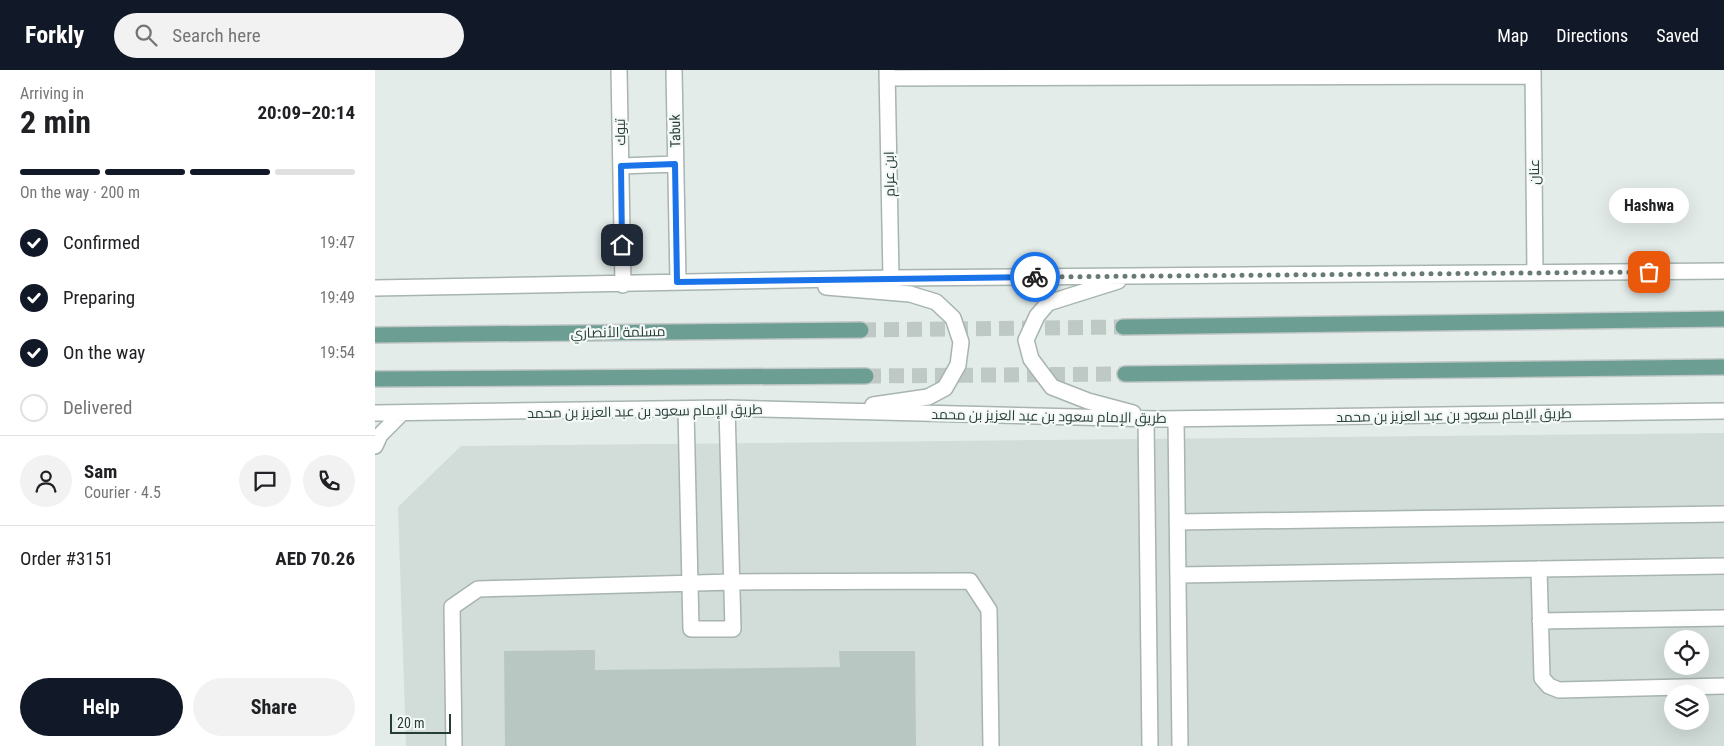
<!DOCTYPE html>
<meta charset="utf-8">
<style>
body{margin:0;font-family:"Roboto Condensed",Cairo,sans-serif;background:#f2f2f2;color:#202124;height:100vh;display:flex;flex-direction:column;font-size:19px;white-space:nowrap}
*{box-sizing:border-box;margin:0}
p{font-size:16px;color:#757577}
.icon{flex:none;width:28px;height:28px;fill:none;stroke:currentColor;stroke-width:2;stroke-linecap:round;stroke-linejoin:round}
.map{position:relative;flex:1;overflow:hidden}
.details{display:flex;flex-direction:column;background:#fff;width:375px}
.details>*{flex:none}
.buttons{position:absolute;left:1289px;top:560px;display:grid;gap:10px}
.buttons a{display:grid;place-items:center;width:45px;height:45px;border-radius:50%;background:#fff;box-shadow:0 5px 20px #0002;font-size:25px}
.scale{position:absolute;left:15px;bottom:12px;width:61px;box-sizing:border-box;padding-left:5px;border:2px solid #253c37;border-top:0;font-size:14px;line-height:18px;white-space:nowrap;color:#253c37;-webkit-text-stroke:4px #f4f9f7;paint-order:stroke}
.pin{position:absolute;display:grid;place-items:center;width:42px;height:42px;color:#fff;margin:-21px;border-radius:10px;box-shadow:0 2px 8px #0006}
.courier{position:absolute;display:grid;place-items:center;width:50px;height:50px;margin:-25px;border:4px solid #1a73e8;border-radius:50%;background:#fff;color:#222;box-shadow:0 1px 6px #0007}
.bubble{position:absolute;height:35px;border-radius:18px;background:#fff;box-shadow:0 5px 20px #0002;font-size:16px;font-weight:700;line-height:35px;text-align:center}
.head em{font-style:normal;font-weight:700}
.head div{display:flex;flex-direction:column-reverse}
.head{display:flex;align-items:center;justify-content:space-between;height:85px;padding:0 20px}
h1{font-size:32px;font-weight:700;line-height:38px}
.bar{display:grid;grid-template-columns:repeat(4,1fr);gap:8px 5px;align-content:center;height:60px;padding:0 20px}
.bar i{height:6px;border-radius:4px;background:#e0e0e0}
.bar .on{background:#111827}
.bar p{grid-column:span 4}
.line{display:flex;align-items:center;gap:12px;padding:0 20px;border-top:1px solid #e0e0e0}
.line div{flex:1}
.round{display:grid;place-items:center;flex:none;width:52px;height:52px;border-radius:26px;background:#f2f2f2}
ol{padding:0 20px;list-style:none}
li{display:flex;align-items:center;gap:15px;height:55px}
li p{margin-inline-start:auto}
li .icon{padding:5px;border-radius:50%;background:#111827;color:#fff;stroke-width:4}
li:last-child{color:#757577}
li i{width:28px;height:28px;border:2px solid #e0e0e0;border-radius:50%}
.primary-button{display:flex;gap:10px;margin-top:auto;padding:10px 20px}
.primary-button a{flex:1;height:58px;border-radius:30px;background:#111827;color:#fff;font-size:20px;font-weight:700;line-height:58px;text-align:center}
.primary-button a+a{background:#f2f2f2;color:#202124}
header{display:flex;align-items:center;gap:30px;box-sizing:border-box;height:70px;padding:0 25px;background:#111827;color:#fff}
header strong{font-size:24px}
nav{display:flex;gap:28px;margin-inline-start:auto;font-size:18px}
.search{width:350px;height:45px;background:#f2f2f2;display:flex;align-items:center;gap:12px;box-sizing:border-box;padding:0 18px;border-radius:28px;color:#757577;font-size:19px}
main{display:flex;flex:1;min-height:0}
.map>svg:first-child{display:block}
</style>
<header>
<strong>Forkly</strong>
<div class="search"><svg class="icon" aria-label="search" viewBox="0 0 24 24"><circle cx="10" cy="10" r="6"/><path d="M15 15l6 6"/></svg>Search here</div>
<nav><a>Map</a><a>Directions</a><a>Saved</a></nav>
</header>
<main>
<section class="details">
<div class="head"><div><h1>2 min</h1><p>Arriving in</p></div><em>20:09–20:14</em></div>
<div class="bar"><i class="on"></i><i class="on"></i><i class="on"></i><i></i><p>On the way · 200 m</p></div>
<ol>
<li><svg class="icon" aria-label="check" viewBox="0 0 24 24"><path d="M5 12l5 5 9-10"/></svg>Confirmed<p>19:47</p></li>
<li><svg class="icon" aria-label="check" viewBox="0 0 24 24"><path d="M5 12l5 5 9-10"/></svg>Preparing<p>19:49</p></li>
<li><svg class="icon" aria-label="check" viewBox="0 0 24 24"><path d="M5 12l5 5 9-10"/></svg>On the way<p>19:54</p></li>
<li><i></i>Delivered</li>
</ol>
<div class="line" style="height:90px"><a class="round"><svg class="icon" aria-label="person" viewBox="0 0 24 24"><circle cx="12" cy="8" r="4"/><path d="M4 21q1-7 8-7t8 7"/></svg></a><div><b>Sam</b><p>Courier · 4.5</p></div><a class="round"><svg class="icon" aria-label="chat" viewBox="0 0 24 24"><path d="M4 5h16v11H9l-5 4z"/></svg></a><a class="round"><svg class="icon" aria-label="phone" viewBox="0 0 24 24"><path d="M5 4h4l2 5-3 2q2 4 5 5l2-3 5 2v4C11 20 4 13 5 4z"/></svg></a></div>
<div class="line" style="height:65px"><div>Order #3151</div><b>AED 70.26</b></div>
<div class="primary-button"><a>Help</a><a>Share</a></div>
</section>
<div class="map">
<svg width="1349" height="676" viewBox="0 0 1349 676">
<rect width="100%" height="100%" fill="#e4ece9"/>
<path fill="#d2dcd8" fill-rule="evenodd" d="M 1349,363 L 1349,676 L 31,676 L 23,437 L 86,376 ZM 1298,569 L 1325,569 L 1325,596 L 1298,596 ZM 1298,624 L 1325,624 L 1325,651 L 1298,651 Z"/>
<path fill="#b9c7c2" d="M 220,580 L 220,600 L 465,597 L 464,581 L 540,581 L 541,676 L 130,676 L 129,581 Z"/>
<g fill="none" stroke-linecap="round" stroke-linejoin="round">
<path stroke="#bec9c5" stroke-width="15" stroke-dasharray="15 8" stroke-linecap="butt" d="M 486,260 L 748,257
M 491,306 L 750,304"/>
<g stroke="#a7b4b0" stroke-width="18">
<path id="minor" d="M 244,0 L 248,215
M 299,0 L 303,212
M 512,0 L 516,208
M 1158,0 L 1160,203
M 512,8 L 1158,6
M 246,96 L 300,94
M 743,211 L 673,233 L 662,246 L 651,270 L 656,289 L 677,317 L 713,331 L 758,343
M 451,217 L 535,224 L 561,232 L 578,248 L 586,272 L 583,295 L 570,318 L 553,327 L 498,335
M 0,218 L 516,208 L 1349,201
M 311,339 L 316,559 L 358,559 L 352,338
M 0,343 L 352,338 L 782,349 L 1349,341
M 771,349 L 775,676
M 801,349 L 805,676
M 0,376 L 5,365 L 27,343
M 802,452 L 1349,444
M 1164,499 L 1167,608 L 1174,616 L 1184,620 L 1349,616
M 803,505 L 1349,496
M 1165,551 L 1349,548
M 79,676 L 77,537 L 103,519 L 357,512 L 595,511 L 614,540 L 616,676"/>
</g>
<g stroke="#c2c8c7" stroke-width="18">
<path id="major" d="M 748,257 L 1349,249
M 0,265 L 486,260
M 750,304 L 1349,297
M 0,309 L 491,306"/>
</g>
<use href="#minor" stroke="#fff" stroke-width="15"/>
<use href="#major" stroke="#6d9e93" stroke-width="15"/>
</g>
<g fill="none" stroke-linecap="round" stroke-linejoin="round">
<path stroke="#687a75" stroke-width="5" stroke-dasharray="0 9" d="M 660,207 L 1274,202"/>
<path stroke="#1a73e8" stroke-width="6" d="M 247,175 L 246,96 L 300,94 L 302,212 L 660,207"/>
</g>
<g text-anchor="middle" stroke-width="4.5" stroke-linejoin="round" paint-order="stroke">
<g font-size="14" fill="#253c37" stroke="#f4f9f7">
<text transform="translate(300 61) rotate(-91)" y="5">Tabuk</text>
<text transform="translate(245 62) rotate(-91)" y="5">تبوك</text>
<text transform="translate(1159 102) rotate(-91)" y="5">عنان</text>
<text transform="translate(514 104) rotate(-91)" y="5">ابن عرام</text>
<text transform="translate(243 262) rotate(-1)" y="5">مسلمة الأنصاري</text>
<text transform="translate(270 341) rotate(-1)" y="5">طريق الإمام سعود بن عبد العزيز بن محمد</text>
<text transform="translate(1079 345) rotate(-1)" y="5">طريق الإمام سعود بن عبد العزيز بن محمد</text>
<text transform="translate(674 346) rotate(1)" y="5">طريق الإمام سعود بن عبد العزيز بن محمد</text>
</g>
</g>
</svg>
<div class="buttons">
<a><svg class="icon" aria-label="locate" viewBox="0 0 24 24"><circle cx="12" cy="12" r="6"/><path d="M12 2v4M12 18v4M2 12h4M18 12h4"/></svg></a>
<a><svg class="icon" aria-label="layers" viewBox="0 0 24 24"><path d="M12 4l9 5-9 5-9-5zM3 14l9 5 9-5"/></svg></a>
</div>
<div class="scale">20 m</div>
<div class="pin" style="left:1274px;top:202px;background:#ea580c"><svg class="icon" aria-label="bag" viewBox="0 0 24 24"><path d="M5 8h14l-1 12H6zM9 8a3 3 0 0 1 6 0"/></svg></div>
<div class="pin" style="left:247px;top:175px;background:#1f2937"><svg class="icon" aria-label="home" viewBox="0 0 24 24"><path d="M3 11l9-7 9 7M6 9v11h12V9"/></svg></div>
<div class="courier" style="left:660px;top:207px"><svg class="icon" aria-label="bike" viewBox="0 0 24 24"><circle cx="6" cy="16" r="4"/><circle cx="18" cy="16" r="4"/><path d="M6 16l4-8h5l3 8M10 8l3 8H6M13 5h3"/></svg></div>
<div class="bubble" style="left:1234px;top:118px;width:80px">Hashwa</div>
</div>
</main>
